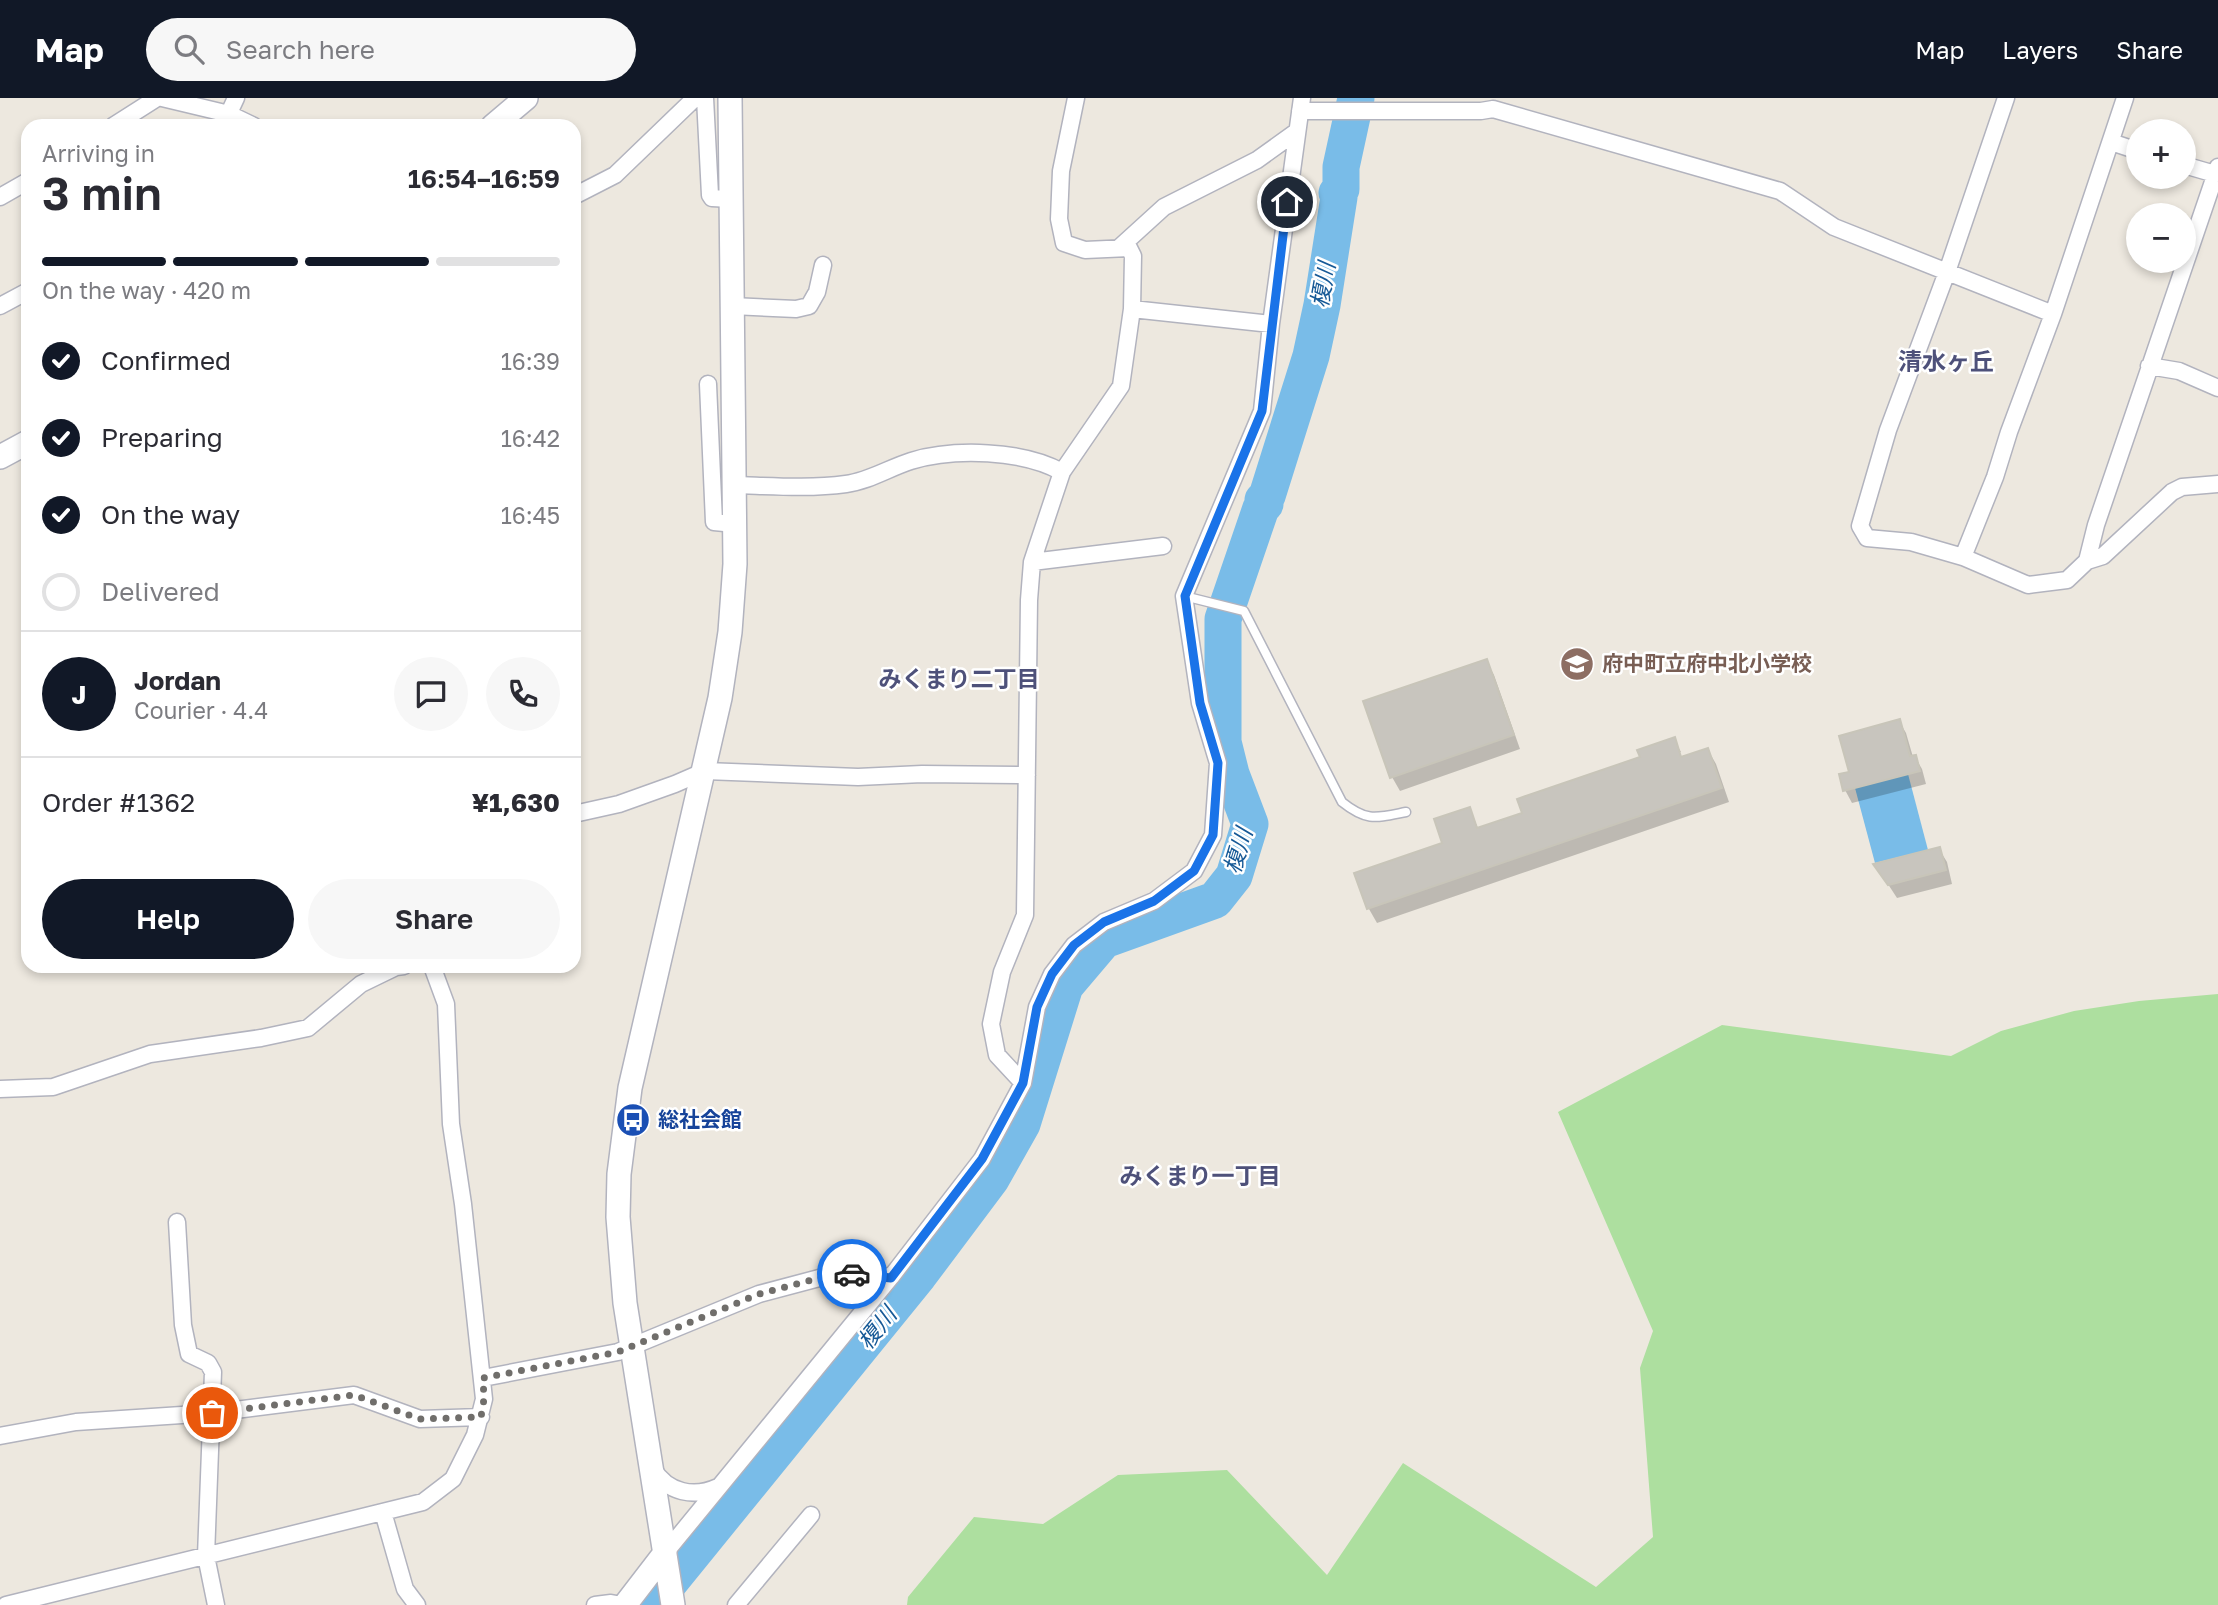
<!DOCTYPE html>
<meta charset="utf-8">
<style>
body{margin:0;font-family:"Golos Text","Noto Sans JP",sans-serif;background:#f7f7f7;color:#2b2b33;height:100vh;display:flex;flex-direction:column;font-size:26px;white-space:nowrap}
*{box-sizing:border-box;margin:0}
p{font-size:23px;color:#7c7c81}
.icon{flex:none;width:38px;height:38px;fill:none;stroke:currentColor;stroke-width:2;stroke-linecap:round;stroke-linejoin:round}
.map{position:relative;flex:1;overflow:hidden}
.panel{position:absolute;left:21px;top:21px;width:560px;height:854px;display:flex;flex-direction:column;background:#fff;border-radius:21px;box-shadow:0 4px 10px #0003}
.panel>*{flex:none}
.controls{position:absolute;left:2126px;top:21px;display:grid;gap:14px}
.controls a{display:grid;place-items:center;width:70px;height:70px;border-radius:50%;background:#fff;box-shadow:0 4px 10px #0003;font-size:35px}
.pin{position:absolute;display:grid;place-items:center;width:60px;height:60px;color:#fff;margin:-30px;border:4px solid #fff;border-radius:50%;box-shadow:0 2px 7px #0007}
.courier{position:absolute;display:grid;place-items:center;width:70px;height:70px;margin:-35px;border:5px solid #1a73e8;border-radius:50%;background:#fff;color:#222;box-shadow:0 2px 9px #0007}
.overview em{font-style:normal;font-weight:600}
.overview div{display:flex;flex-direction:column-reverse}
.overview{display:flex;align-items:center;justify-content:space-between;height:119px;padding:0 21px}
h1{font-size:46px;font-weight:600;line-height:52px}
.bar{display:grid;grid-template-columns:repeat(4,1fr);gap:10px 7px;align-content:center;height:84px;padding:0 21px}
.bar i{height:9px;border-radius:5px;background:#e1e1e2}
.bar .selected{background:#111827}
.bar p{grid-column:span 4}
.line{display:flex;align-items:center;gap:18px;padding:0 21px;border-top:2px solid #e1e1e2}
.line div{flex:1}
.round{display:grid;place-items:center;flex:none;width:74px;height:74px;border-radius:37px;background:#f7f7f7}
ol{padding:0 21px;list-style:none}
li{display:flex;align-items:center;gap:21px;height:77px}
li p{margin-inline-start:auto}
li .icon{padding:7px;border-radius:50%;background:#111827;color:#fff;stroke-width:4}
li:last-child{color:#7c7c81}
li i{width:38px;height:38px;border:4px solid #e1e1e2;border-radius:50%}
.cta{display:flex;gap:14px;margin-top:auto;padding:14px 21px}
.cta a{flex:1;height:80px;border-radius:42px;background:#111827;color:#fff;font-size:28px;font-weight:600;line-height:80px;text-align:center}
.cta a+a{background:#f7f7f7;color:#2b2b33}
header{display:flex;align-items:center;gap:42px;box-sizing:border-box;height:98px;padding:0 35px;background:#111827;color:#fff}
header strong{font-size:33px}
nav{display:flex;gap:38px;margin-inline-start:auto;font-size:24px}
.search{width:490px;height:63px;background:#f7f7f7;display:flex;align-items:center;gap:18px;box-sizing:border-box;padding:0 24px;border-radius:38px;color:#7c7c81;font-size:26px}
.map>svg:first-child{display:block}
</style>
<header>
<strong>Map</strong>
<div class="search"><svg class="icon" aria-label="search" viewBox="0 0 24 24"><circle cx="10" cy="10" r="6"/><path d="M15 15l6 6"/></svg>Search here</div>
<nav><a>Map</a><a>Layers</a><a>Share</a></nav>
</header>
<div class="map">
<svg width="2218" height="1507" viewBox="0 0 2218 1507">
<rect width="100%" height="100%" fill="#ede8df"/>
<path fill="#addf9f" d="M 2218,896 L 2218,1507 L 907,1507 L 908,1499 L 974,1419 L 1043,1426 L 1118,1377 L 1227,1372 L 1327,1477 L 1403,1365 L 1596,1489 L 1653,1439 L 1640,1270 L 1653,1233 L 1558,1014 L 1722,927 L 1951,958 L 2001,933 L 2074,913 L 2139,903 Z"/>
<path fill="#79bce8" d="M 1908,676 L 1928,752 L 1875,765 L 1855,690 Z"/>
<path fill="#0003" d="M 1486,563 L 1494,577 L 1520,651 L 1400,693 L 1392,679 Z
M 1899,623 L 1906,635 L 1913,659 L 1915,659 L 1922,671 L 1926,686 L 1852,705 L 1845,692 L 1852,675 Z
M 1674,642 L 1681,654 L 1678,654 L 1683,668 L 1708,652 L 1716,666 L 1729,704 L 1377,825 L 1369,811 L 1357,776 L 1445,746 L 1469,711 L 1479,732 L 1525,716 L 1642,660 Z
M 1939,751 L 1947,764 L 1952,786 L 1897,800 L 1884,780 Z"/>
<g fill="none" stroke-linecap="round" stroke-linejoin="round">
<path stroke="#79bce8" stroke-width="37" d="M 651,1507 L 919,1177 L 991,1081 L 1022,1026 L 1065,888 L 1104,842 L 1215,802 L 1234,778 L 1250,726 L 1231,676 L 1223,644 L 1223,521 L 1261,410 L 1265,406 L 1263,402 L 1267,398 L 1311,258 L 1322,207 L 1339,99 L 1337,95 L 1341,91 L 1341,69 L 1356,0"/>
</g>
<path fill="#c8c5be" stroke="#c8c5b9" stroke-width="2" d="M 1487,561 L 1514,637 L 1390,680 L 1363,603 Z
M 1900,621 L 1910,658 L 1916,657 L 1920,673 L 1843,693 L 1839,676 L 1849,674 L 1839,638 Z
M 1675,639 L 1681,659 L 1708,650 L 1722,690 L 1367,811 L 1354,775 L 1442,745 L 1434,721 L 1470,709 L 1477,730 L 1522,715 L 1517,701 L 1640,659 L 1637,652 Z
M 1940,749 L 1946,772 L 1888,787 L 1873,766 Z"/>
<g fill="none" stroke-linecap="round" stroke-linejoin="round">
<g stroke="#b2b3be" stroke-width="11">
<path id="lane" d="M 1184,498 L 1244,513 L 1342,704 C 1367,724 1376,720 1406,714"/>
</g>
<g stroke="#b2b3be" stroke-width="19">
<path id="street" d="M 162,0 L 229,16 L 254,28
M 705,0 L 710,97 L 712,100 L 731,101
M 2006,0 L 1947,174 L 1888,332 L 1860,428 L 1867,440 L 1911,444 L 1963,459 L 2028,487 L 2067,482 L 2087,463 L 2103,458 L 2172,394 L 2182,389 L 2218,386
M 1300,13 L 1481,13 L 1493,11 L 1780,93 L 1834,129 L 2053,216
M 113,28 L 157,0
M 223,28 L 236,0
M 2111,44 L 2138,53
M 2184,67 L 2215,76
M 574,98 L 615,77 L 695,0
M 0,99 L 28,83
M 1120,149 L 1164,109 L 1257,62 L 1296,34
M 0,208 L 28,193
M 732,208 L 796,211 L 809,208 L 817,194 L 823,167
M 1132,211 L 1271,226
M 2149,268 L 2179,273 L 2218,290
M 708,286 L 714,424 L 735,426
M 734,387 C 771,388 809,391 846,386 C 869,383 889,370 911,363 C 954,350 1023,352 1062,374
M 1963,459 L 1995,379 L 2009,334 L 2053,216 L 2125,0
M 2087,463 L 2096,427 L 2218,69
M 1032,464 L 1163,448
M 574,716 L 619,706 L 675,686 L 705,673 L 858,679 L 922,676 L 1027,677
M 1023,985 L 997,957 L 991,926 L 1002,874 L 1025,817 L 1029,502 L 1032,464 L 1062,374 L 1121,288 L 1132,211 L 1133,158 L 1129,150 L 1085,152 L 1064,145 L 1059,121 L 1061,73 L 1076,0
M 0,991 L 53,989 L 150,956 L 261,940 L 308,930 L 361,886 L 396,869 L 404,868
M 177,1124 L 183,1227 L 189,1256 L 208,1265 L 213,1274 L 206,1458 L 216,1507
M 483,1280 L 618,1254 L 759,1196 L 838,1175 L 891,1179
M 0,1338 L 76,1324 L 212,1315 L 354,1297 L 420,1321 L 481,1319
M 653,1371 C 668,1395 694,1400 718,1389
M 383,1414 L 405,1491 L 417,1507
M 665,1455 L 891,1179 L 982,1061 L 1023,985 L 1037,909 L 1052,876 L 1074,847 L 1104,824 L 1154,803 L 1194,773 L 1213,737 L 1218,665 L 1200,605 L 1184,498 L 1262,313 L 1271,226 L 1302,0
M 6,1507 L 423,1404 L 453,1381 L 475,1337 L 484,1301 L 463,1106 L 451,1026 L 446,906 L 432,868
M 595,1507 L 611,1505 L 622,1507
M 736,1507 L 811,1417"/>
</g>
<g stroke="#b2b3be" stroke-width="26">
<path id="secondary" d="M 493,28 L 526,0
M 0,359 L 28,344
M 625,1507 L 665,1455
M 673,1507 L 625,1205 L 618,1119 L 619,1076 L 630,990 L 720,600 L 730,534 L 735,466 L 730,0"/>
</g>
<use href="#lane" stroke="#fff" stroke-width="8"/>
<use href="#street" stroke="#fff" stroke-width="16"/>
<use href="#secondary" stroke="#fff" stroke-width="23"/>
</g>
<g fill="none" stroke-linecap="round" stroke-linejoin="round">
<path stroke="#706e6b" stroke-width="7" stroke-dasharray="0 12.6" d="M 212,1315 L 354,1297 L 420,1321 L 481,1319 L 484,1301 L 483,1280 L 618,1254 L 759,1196 L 838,1175 L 852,1176"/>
<path stroke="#1a73e8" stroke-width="9" d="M 852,1176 L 891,1180 L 982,1061 L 1023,985 L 1037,909 L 1052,876 L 1074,847 L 1104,824 L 1154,803 L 1194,773 L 1213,737 L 1218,665 L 1200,605 L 1185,498 L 1262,313 L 1287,104"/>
</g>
<defs>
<g id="school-disc" transform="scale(1.75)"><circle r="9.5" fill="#8d6e63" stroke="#fff"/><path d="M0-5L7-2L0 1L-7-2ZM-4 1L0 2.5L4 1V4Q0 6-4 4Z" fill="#fff"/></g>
<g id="bus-disc" transform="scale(1.75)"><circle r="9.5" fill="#1a4fb4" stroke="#fff"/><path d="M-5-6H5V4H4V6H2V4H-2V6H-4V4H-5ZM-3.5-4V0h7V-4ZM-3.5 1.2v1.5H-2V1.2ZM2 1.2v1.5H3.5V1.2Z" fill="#fff"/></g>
</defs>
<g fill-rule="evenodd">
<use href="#school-disc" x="1577" y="566"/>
<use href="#bus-disc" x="633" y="1022"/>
</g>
<g text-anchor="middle" stroke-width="5" stroke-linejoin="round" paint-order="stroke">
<g font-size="21" font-weight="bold" fill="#785e54" stroke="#fff" text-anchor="start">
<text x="1602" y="573">府中町立府中北小学校</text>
</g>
<g font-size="21" font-weight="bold" fill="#164399" stroke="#fff" text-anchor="start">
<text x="658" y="1029">総社会館</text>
</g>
<g font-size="23" font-style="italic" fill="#165996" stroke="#fff">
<text transform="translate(1323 187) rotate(-80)" y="8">榎川</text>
<text transform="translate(1238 753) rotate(-73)" y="8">榎川</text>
<text transform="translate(877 1230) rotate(-51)" y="8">榎川</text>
</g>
<g font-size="23" font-weight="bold" fill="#4e517a" stroke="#fff">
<text x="959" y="589">みくまり二丁目</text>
<text x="1200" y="1086">みくまり一丁目</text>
</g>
<g font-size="24" font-weight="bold" fill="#4e517a" stroke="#fff">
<text x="1946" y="272">清水ヶ丘</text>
</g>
</g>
</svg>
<div class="controls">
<a>+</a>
<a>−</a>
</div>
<div class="pin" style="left:212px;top:1315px;background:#ea580c"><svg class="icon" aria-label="bag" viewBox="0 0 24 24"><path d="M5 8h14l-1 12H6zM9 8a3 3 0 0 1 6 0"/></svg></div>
<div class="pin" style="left:1287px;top:104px;background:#1f2937"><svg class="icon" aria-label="home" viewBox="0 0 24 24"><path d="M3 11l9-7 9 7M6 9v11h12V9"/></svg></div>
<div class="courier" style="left:852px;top:1176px"><svg class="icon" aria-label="car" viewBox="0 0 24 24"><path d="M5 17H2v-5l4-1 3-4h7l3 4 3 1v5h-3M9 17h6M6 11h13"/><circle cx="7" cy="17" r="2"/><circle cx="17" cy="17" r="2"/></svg></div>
<section class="panel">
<div class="overview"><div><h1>3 min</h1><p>Arriving in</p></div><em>16:54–16:59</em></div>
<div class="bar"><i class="selected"></i><i class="selected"></i><i class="selected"></i><i></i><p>On the way · 420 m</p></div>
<ol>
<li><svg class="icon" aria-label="check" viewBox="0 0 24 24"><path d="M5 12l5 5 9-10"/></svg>Confirmed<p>16:39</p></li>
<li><svg class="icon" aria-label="check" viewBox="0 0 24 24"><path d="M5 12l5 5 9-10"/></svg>Preparing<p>16:42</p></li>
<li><svg class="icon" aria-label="check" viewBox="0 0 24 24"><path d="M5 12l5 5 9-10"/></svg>On the way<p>16:45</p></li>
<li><i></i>Delivered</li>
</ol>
<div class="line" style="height:126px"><b class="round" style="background:#111827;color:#fff">J</b><div><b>Jordan</b><p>Courier · 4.4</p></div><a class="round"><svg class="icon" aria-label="chat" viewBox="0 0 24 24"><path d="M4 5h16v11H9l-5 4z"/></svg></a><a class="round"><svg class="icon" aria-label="phone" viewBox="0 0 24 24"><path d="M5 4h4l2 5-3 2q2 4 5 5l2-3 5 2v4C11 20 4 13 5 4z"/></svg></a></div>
<div class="line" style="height:91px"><div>Order #1362</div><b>¥1,630</b></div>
<div class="cta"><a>Help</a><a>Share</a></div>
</section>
</div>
